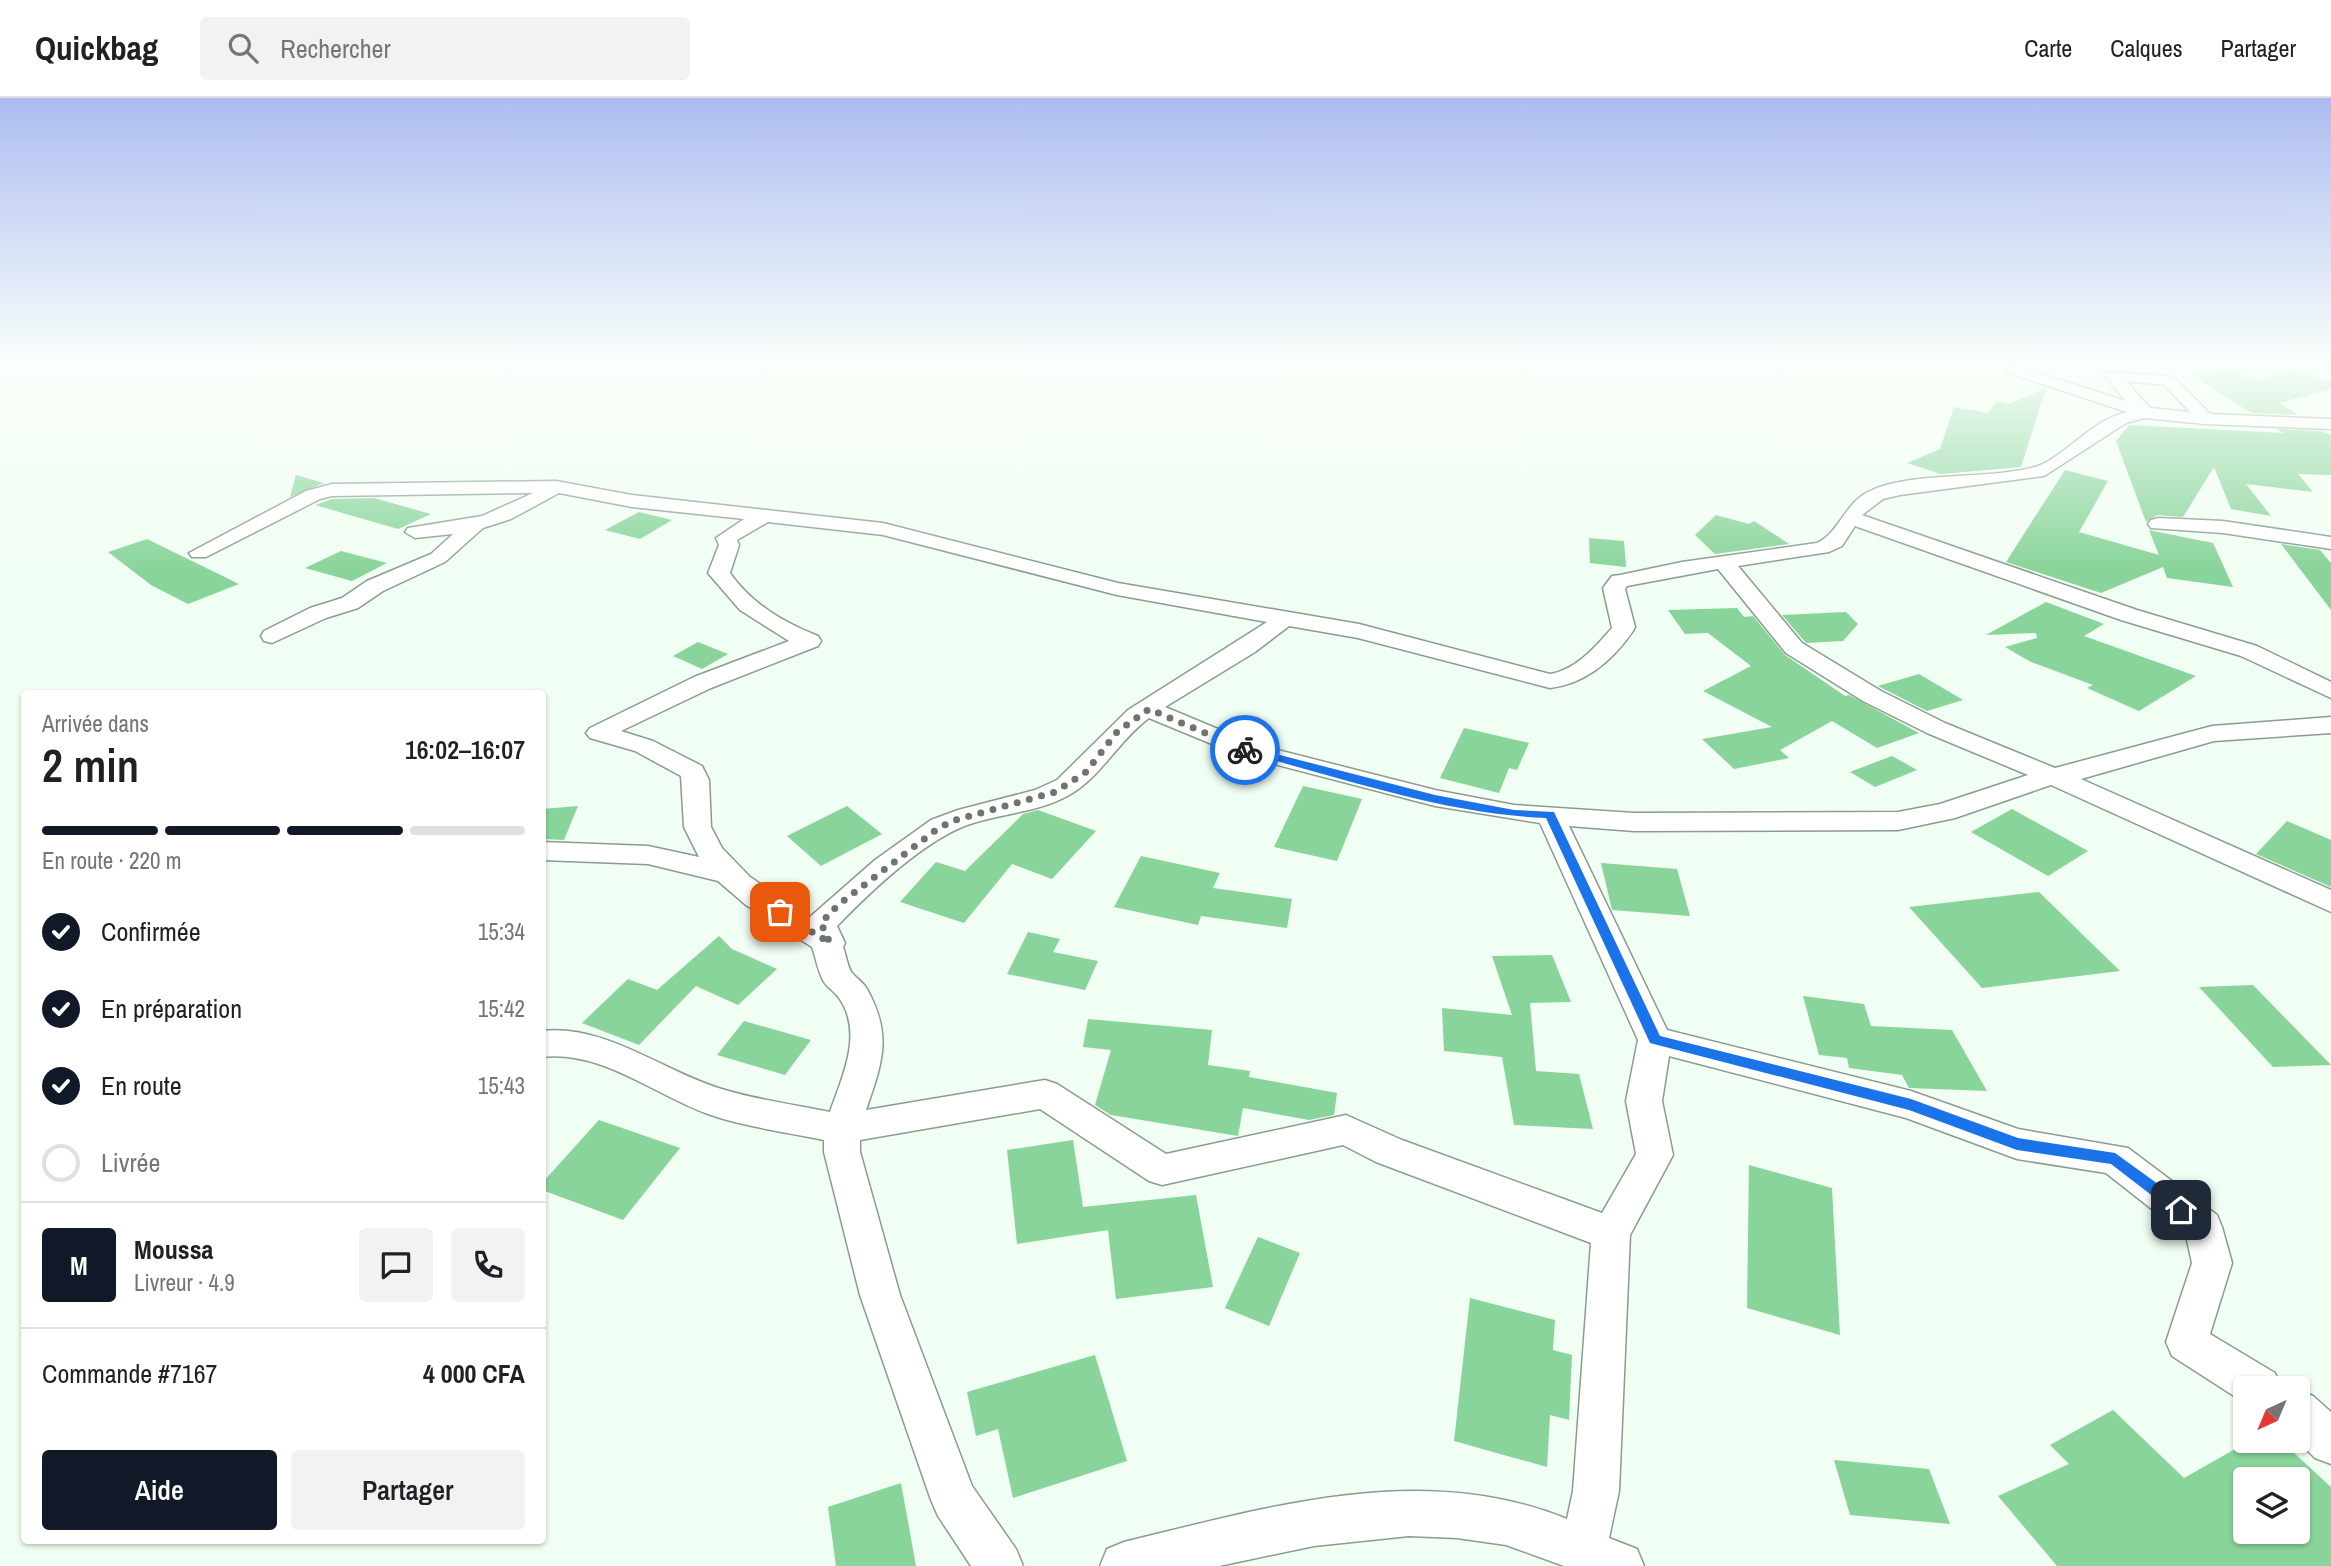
<!DOCTYPE html>
<html lang="fr">
<meta charset="utf-8">
<style>
body{margin:0;font-family:"Archivo Narrow",sans-serif;background:#f2f2f2;color:#202124;height:100vh;display:flex;flex-direction:column;font-size:26px;white-space:nowrap}
*{box-sizing:border-box;margin:0}
p{font-size:23px;color:#757577}
.icon{flex:none;width:38px;height:38px;fill:none;stroke:currentColor;stroke-width:2;stroke-linecap:round;stroke-linejoin:round}
.map{position:relative;flex:1;overflow:hidden}
.side{position:absolute;left:21px;top:592px;width:525px;height:854px;display:flex;flex-direction:column;background:#fff;border-radius:7px;box-shadow:0 2px 5px #0004}
.side>*{flex:none}
.needle{width:46px;rotate:224deg}
.fabs{position:absolute;left:2233px;top:1278px;display:grid;gap:14px}
.fabs a{display:grid;place-items:center;width:77px;height:77px;border-radius:7px;background:#fff;box-shadow:0 2px 5px #0004;font-size:35px}
.pin{position:absolute;display:grid;place-items:center;width:60px;height:60px;color:#fff;margin:-30px;border-radius:14px;box-shadow:0 4px 10px #0006}
.courier{position:absolute;display:grid;place-items:center;width:70px;height:70px;margin:-35px;border:5px solid #1a73e8;border-radius:50%;background:#fff;color:#222;box-shadow:0 2px 9px #0007}
.overview em{font-style:normal;font-weight:600}
.overview div{display:flex;flex-direction:column-reverse}
.overview{display:flex;align-items:center;justify-content:space-between;height:119px;padding:0 21px}
h1{font-size:46px;font-weight:600;line-height:52px}
.bar{display:grid;grid-template-columns:repeat(4,1fr);gap:10px 7px;align-content:center;height:84px;padding:0 21px}
.bar i{height:9px;border-radius:5px;background:#e0e0e0}
.bar .current{background:#111827}
.bar p{grid-column:span 4}
.line{display:flex;align-items:center;gap:18px;padding:0 21px;border-top:2px solid #e0e0e0}
.line div{flex:1}
.round{display:grid;place-items:center;flex:none;width:74px;height:74px;border-radius:7px;background:#f2f2f2}
ol{padding:0 21px;list-style:none}
li{display:flex;align-items:center;gap:21px;height:77px}
li p{margin-inline-start:auto}
li .icon{padding:7px;border-radius:50%;background:#111827;color:#fff;stroke-width:4}
li:last-child{color:#757577}
li i{width:38px;height:38px;border:4px solid #e0e0e0;border-radius:50%}
.action{display:flex;gap:14px;margin-top:auto;padding:14px 21px}
.action a{flex:1;height:80px;border-radius:7px;background:#111827;color:#fff;font-size:28px;font-weight:600;line-height:80px;text-align:center}
.action a+a{background:#f2f2f2;color:#202124}
header{display:flex;align-items:center;gap:42px;box-sizing:border-box;height:98px;padding:0 35px;background:#fff;border-bottom:2px solid #e0e0e0}
header strong{font-size:33px}
nav{display:flex;gap:38px;margin-inline-start:auto;font-size:24px}
.search{width:490px;height:63px;background:#f2f2f2;display:flex;align-items:center;gap:18px;box-sizing:border-box;padding:0 24px;border-radius:7px;color:#757577;font-size:26px}
.map>svg:first-child{display:block}
</style>
<header>
<strong>Quickbag</strong>
<div class="search"><svg class="icon" aria-label="search" viewBox="0 0 24 24"><circle cx="10" cy="10" r="6"/><path d="M15 15l6 6"/></svg>Rechercher</div>
<nav><a>Carte</a><a>Calques</a><a>Partager</a></nav>
</header>
<div class="map">
<svg width="2331" height="1468" viewBox="0 0 2331 1468">
<rect width="100%" height="100%" fill="#f1fef3"/>
<path fill="#89d49a" fill-rule="evenodd" d="M 2232,272 L 2256,282 L 2293,272 L 2331,283 L 2331,291 L 2280,305 L 2298,317 L 2251,315 L 2189,275 Z
M 2046,290 L 2021,369 L 1941,376 L 1907,365 L 1940,351 L 1954,309 L 1988,315 L 1997,303 L 2009,306 Z
M 2129,327 L 2283,335 L 2277,331 L 2321,333 L 2331,337 L 2331,377 L 2298,376 L 2313,394 L 2246,386 L 2271,418 L 2231,411 L 2214,369 L 2183,419 L 2157,417 L 2146,424 L 2116,343 Z
M 2065,372 L 2108,383 L 2079,434 L 2159,457 L 2149,432 L 2213,445 L 2233,489 L 2167,480 L 2163,469 L 2101,495 L 2006,464 Z
M 296,377 L 324,385 L 290,399 Z
M 374,400 L 431,416 L 398,431 L 315,407 L 332,401 Z
M 639,414 L 672,422 L 640,441 L 605,432 Z
M 1716,417 L 1749,426 L 1754,423 L 1789,446 L 1715,456 L 1695,437 Z
M 1589,440 L 1624,443 L 1626,469 L 1590,465 Z
M 147,441 L 239,486 L 188,506 L 151,487 L 108,454 Z
M 2281,446 L 2320,452 L 2331,465 L 2331,512 Z
M 341,453 L 387,465 L 352,483 L 305,470 Z
M 2046,504 L 2104,526 L 2084,538 L 2196,578 L 2139,613 L 2087,590 L 2093,587 L 2031,564 L 2005,549 L 2037,540 L 2036,535 L 1986,537 Z
M 1737,510 L 1744,519 L 1753,518 L 1785,557 L 1845,598 L 1849,597 L 1919,635 L 1877,650 L 1832,623 L 1780,652 L 1789,660 L 1734,671 L 1702,641 L 1772,629 L 1703,593 L 1751,568 L 1708,535 L 1685,536 L 1668,512 Z
M 1846,514 L 1858,526 L 1843,543 L 1806,545 L 1782,517 Z
M 698,544 L 728,556 L 702,571 L 673,558 Z
M 1919,576 L 1963,602 L 1927,613 L 1878,588 Z
M 1464,630 L 1529,645 L 1517,672 L 1509,670 L 1499,695 L 1440,680 Z
M 1892,658 L 1917,672 L 1875,689 L 1850,674 Z
M 1303,688 L 1362,701 L 1337,763 L 1274,749 Z
M 578,708 L 564,742 L 542,741 L 542,711 Z
M 847,708 L 882,736 L 821,768 L 787,738 Z
M 2012,711 L 2088,753 L 2048,778 L 1971,734 Z
M 1038,712 L 1096,733 L 1052,781 L 1012,766 L 964,825 L 900,804 L 936,764 L 965,773 L 1023,716 Z
M 2287,723 L 2331,742 L 2331,789 L 2256,756 Z
M 1141,758 L 1220,775 L 1213,790 L 1292,801 L 1287,830 L 1201,818 L 1198,827 L 1114,809 Z
M 1601,765 L 1677,771 L 1690,818 L 1612,812 Z
M 2039,794 L 2120,873 L 1982,890 L 1909,809 Z
M 1028,834 L 1060,841 L 1053,854 L 1098,863 L 1085,892 L 1007,876 Z
M 719,838 L 732,851 L 777,871 L 738,907 L 696,888 L 639,947 L 582,925 L 628,881 L 657,892 Z
M 1552,857 L 1571,904 L 1530,905 L 1536,973 L 1579,976 L 1593,1031 L 1514,1027 L 1502,959 L 1444,953 L 1442,910 L 1512,917 L 1492,858 Z
M 2253,887 L 2331,967 L 2273,969 L 2199,889 Z
M 1803,898 L 1864,906 L 1871,928 L 1952,932 L 1987,993 L 1909,990 L 1902,977 L 1849,970 L 1847,960 L 1819,957 Z
M 1088,921 L 1212,932 L 1208,967 L 1250,973 L 1249,979 L 1337,995 L 1334,1017 L 1309,1022 L 1243,1010 L 1238,1038 L 1111,1017 L 1095,1007 L 1111,952 L 1083,949 Z
M 744,923 L 811,942 L 785,977 L 717,957 Z
M 599,1022 L 680,1050 L 623,1122 L 542,1092 L 542,1085 Z
M 1073,1042 L 1083,1109 L 1196,1097 L 1213,1189 L 1116,1201 L 1108,1132 L 1017,1146 L 1007,1052 Z
M 1749,1067 L 1832,1090 L 1840,1237 L 1747,1210 Z
M 1258,1139 L 1300,1155 L 1269,1228 L 1225,1210 Z
M 1470,1200 L 1555,1222 L 1553,1252 L 1572,1257 L 1569,1322 L 1550,1317 L 1547,1369 L 1454,1343 Z
M 1095,1257 L 1127,1363 L 1013,1400 L 998,1331 L 976,1338 L 967,1294 Z
M 2113,1312 L 2184,1380 L 2251,1342 L 2280,1342 L 2331,1389 L 2331,1468 L 2057,1468 L 1998,1398 L 2069,1366 L 2050,1347 ZM 2245,1381 L 2298,1381 L 2298,1433 L 2245,1433 Z
M 1834,1362 L 1929,1371 L 1950,1426 L 1850,1417 Z
M 901,1385 L 916,1468 L 836,1468 L 828,1409 Z"/>
<g fill="none" stroke-linecap="round" stroke-linejoin="round">
<g stroke="#899d8d" stroke-width="3">
<path id="street" d="M 2014,267 L 2126,303 L 2104,277 L 2106,274 L 2169,278 L 2175,280 L 2210,316 L 2331,321 L 2331,331 L 2205,326 L 2145,320 L 2126,325 L 2044,378 L 1900,397 L 1883,401 L 1862,417 L 2137,512 L 2257,548 L 2331,584 L 2331,600 L 2241,558 L 2121,522 L 1855,428 L 1842,448 L 1829,454 L 1738,468 L 1802,545 L 1881,593 L 1945,625 L 2055,670 L 2212,628 L 2331,619 L 2331,635 L 2214,643 L 2081,681 L 2331,792 L 2331,814 L 2051,687 L 1955,720 L 1898,732 L 1634,733 L 1569,728 L 1667,932 L 1911,993 L 2018,1031 L 2128,1050 L 2217,1117 L 2222,1129 L 2232,1165 L 2210,1236 L 2275,1275 L 2281,1290 L 2245,1290 L 2245,1305 L 2172,1258 L 2166,1244 L 2192,1165 L 2186,1138 L 2106,1075 L 2017,1061 L 1906,1020 L 1669,958 L 1662,1003 L 1673,1057 L 1630,1137 L 1619,1393 L 1609,1440 L 1637,1451 L 1644,1468 L 1564,1468 L 1506,1447 L 1457,1440 L 1409,1438 L 1314,1448 L 1219,1468 L 1100,1468 L 1107,1451 L 1124,1444 C 1269,1409 1422,1362 1567,1421 L 1573,1393 L 1591,1145 L 1376,1064 L 1343,1047 L 1162,1087 L 1149,1083 L 1040,1011 L 860,1042 L 860,1054 L 900,1197 L 972,1388 L 1016,1451 L 1023,1468 L 971,1468 L 938,1418 L 931,1402 L 860,1197 L 824,1054 L 824,1042 C 786,1034 745,1029 708,1016 C 655,997 601,952 542,959 L 542,933 C 608,926 664,975 725,992 C 759,1002 795,1007 830,1014 C 842,979 864,935 839,900 C 835,894 828,890 824,884 C 818,874 816,860 812,849 L 746,807 L 718,783 L 648,766 L 542,762 L 542,744 L 648,748 L 699,759 L 684,729 L 681,678 L 635,653 L 590,640 L 586,635 L 590,630 L 694,579 L 789,543 L 740,512 L 708,475 L 719,447 L 716,440 L 744,421 L 632,409 L 559,395 L 511,421 L 483,430 L 445,464 L 383,493 L 358,510 L 326,520 L 272,545 L 264,543 L 261,538 L 264,533 L 310,510 L 342,500 L 367,483 L 431,456 L 453,436 L 415,440 L 405,434 L 408,430 L 482,418 L 533,395 L 332,398 L 320,401 L 206,459 L 192,459 L 189,455 L 306,393 L 332,386 L 556,383 L 632,397 L 883,425 L 1118,485 L 1359,526 L 1550,576 C 1576,572 1596,548 1612,530 L 1603,490 L 1612,478 L 1620,477 L 1682,464 L 1817,445 C 1840,434 1845,404 1870,393 C 1912,373 1988,382 2035,369 C 2063,361 2089,323 2127,314 L 2008,275 L 2008,269 ZM 2126,283 L 2164,287 L 2190,314 L 2150,310 ZM 768,424 L 883,437 L 1117,497 L 1267,524 L 1128,612 L 1057,682 L 1035,692 L 958,712 L 931,722 L 875,762 L 810,819 L 750,779 L 722,750 L 711,729 L 709,682 L 702,668 L 653,643 L 621,633 L 711,590 L 818,548 L 821,543 L 818,538 C 783,524 752,506 730,475 L 739,447 L 737,442 ZM 1718,471 L 1786,555 L 1863,603 L 1927,635 L 2028,677 L 1940,706 L 1898,714 L 1634,715 L 1514,707 L 1435,692 L 1254,646 L 1165,609 L 1255,554 L 1289,528 L 1358,540 L 1550,590 C 1585,586 1613,562 1633,533 L 1635,529 L 1625,491 L 1627,488 ZM 1149,620 L 1236,656 L 1435,708 L 1540,725 L 1638,942 L 1626,1003 L 1636,1056 L 1602,1115 L 1402,1042 L 1346,1017 L 1166,1056 L 1057,986 L 1045,982 L 866,1012 C 882,965 893,938 867,891 C 863,884 857,881 852,875 C 847,868 846,856 843,849 L 845,845 L 837,828 C 870,794 922,744 967,727 C 1000,715 1038,715 1069,697 C 1101,679 1119,642 1149,620 Z
M 2158,420 L 2223,423 L 2331,439 L 2331,451 L 2223,435 L 2151,430 L 2148,426 L 2151,422 Z
M 2298,1292 L 2313,1298 L 2331,1314 L 2331,1366 L 2315,1360 L 2297,1342 Z"/>
</g>
<use href="#street" fill="#fff" fill-rule="evenodd"/>
</g>
<linearGradient id="sky" x2="0" y2="1"><stop stop-color="#adbcf1"/><stop offset="0.56" stop-color="#f9fffa"/><stop offset="1" stop-color="#f9fffa" stop-opacity="0"/></linearGradient>
<rect width="2331" height="473" fill="url(#sky)"/>
<path fill="#1a73e8" d="M 1245,648 L 1435,697 L 1514,712 L 1554,714 L 1660,938 L 1911,1001 L 2018,1040 L 2115,1055 L 2187,1107 L 2187,1116 L 2176,1116 L 2111,1066 L 2017,1052 L 1909,1012 L 1650,945 L 1546,720 C 1443,716 1341,679 1242,654 L 1240,652 Z"/>
<g fill="none" stroke-linecap="round" stroke-linejoin="round">
<path stroke="#6c766e" stroke-width="7" stroke-dasharray="0 12.6" d="M 780,814 L 830,845 L 821,825 L 838,807 L 936,732 L 952,723 L 1055,694 L 1086,674 L 1117,634 L 1149,611 L 1245,652"/>
</g>
</svg>
<div class="fabs">
<a><svg class="needle" viewBox="-14 -14 28 28"><path d="M0-13l5 13h-10z" fill="#e53935"/><path d="M0 13l5-13h-10z" fill="#757577"/></svg></a>
<a><svg class="icon" aria-label="layers" viewBox="0 0 24 24"><path d="M12 4l9 5-9 5-9-5zM3 14l9 5 9-5"/></svg></a>
</div>
<div class="pin" style="left:780px;top:814px;background:#ea580c"><svg class="icon" aria-label="bag" viewBox="0 0 24 24"><path d="M5 8h14l-1 12H6zM9 8a3 3 0 0 1 6 0"/></svg></div>
<div class="pin" style="left:2181px;top:1112px;background:#1f2937"><svg class="icon" aria-label="home" viewBox="0 0 24 24"><path d="M3 11l9-7 9 7M6 9v11h12V9"/></svg></div>
<div class="courier" style="left:1245px;top:652px"><svg class="icon" aria-label="bike" viewBox="0 0 24 24"><circle cx="6" cy="16" r="4"/><circle cx="18" cy="16" r="4"/><path d="M6 16l4-8h5l3 8M10 8l3 8H6M13 5h3"/></svg></div>
<section class="side">
<div class="overview"><div><h1>2 min</h1><p>Arrivée dans</p></div><em>16:02–16:07</em></div>
<div class="bar"><i class="current"></i><i class="current"></i><i class="current"></i><i></i><p>En route · 220 m</p></div>
<ol>
<li><svg class="icon" aria-label="check" viewBox="0 0 24 24"><path d="M5 12l5 5 9-10"/></svg>Confirmée<p>15:34</p></li>
<li><svg class="icon" aria-label="check" viewBox="0 0 24 24"><path d="M5 12l5 5 9-10"/></svg>En préparation<p>15:42</p></li>
<li><svg class="icon" aria-label="check" viewBox="0 0 24 24"><path d="M5 12l5 5 9-10"/></svg>En route<p>15:43</p></li>
<li><i></i>Livrée</li>
</ol>
<div class="line" style="height:126px"><b class="round" style="background:#111827;color:#fff">M</b><div><b>Moussa</b><p>Livreur · 4.9</p></div><a class="round"><svg class="icon" aria-label="chat" viewBox="0 0 24 24"><path d="M4 5h16v11H9l-5 4z"/></svg></a><a class="round"><svg class="icon" aria-label="phone" viewBox="0 0 24 24"><path d="M5 4h4l2 5-3 2q2 4 5 5l2-3 5 2v4C11 20 4 13 5 4z"/></svg></a></div>
<div class="line" style="height:91px"><div>Commande #7167</div><b>4 000 CFA</b></div>
<div class="action"><a>Aide</a><a>Partager</a></div>
</section>
</div>
